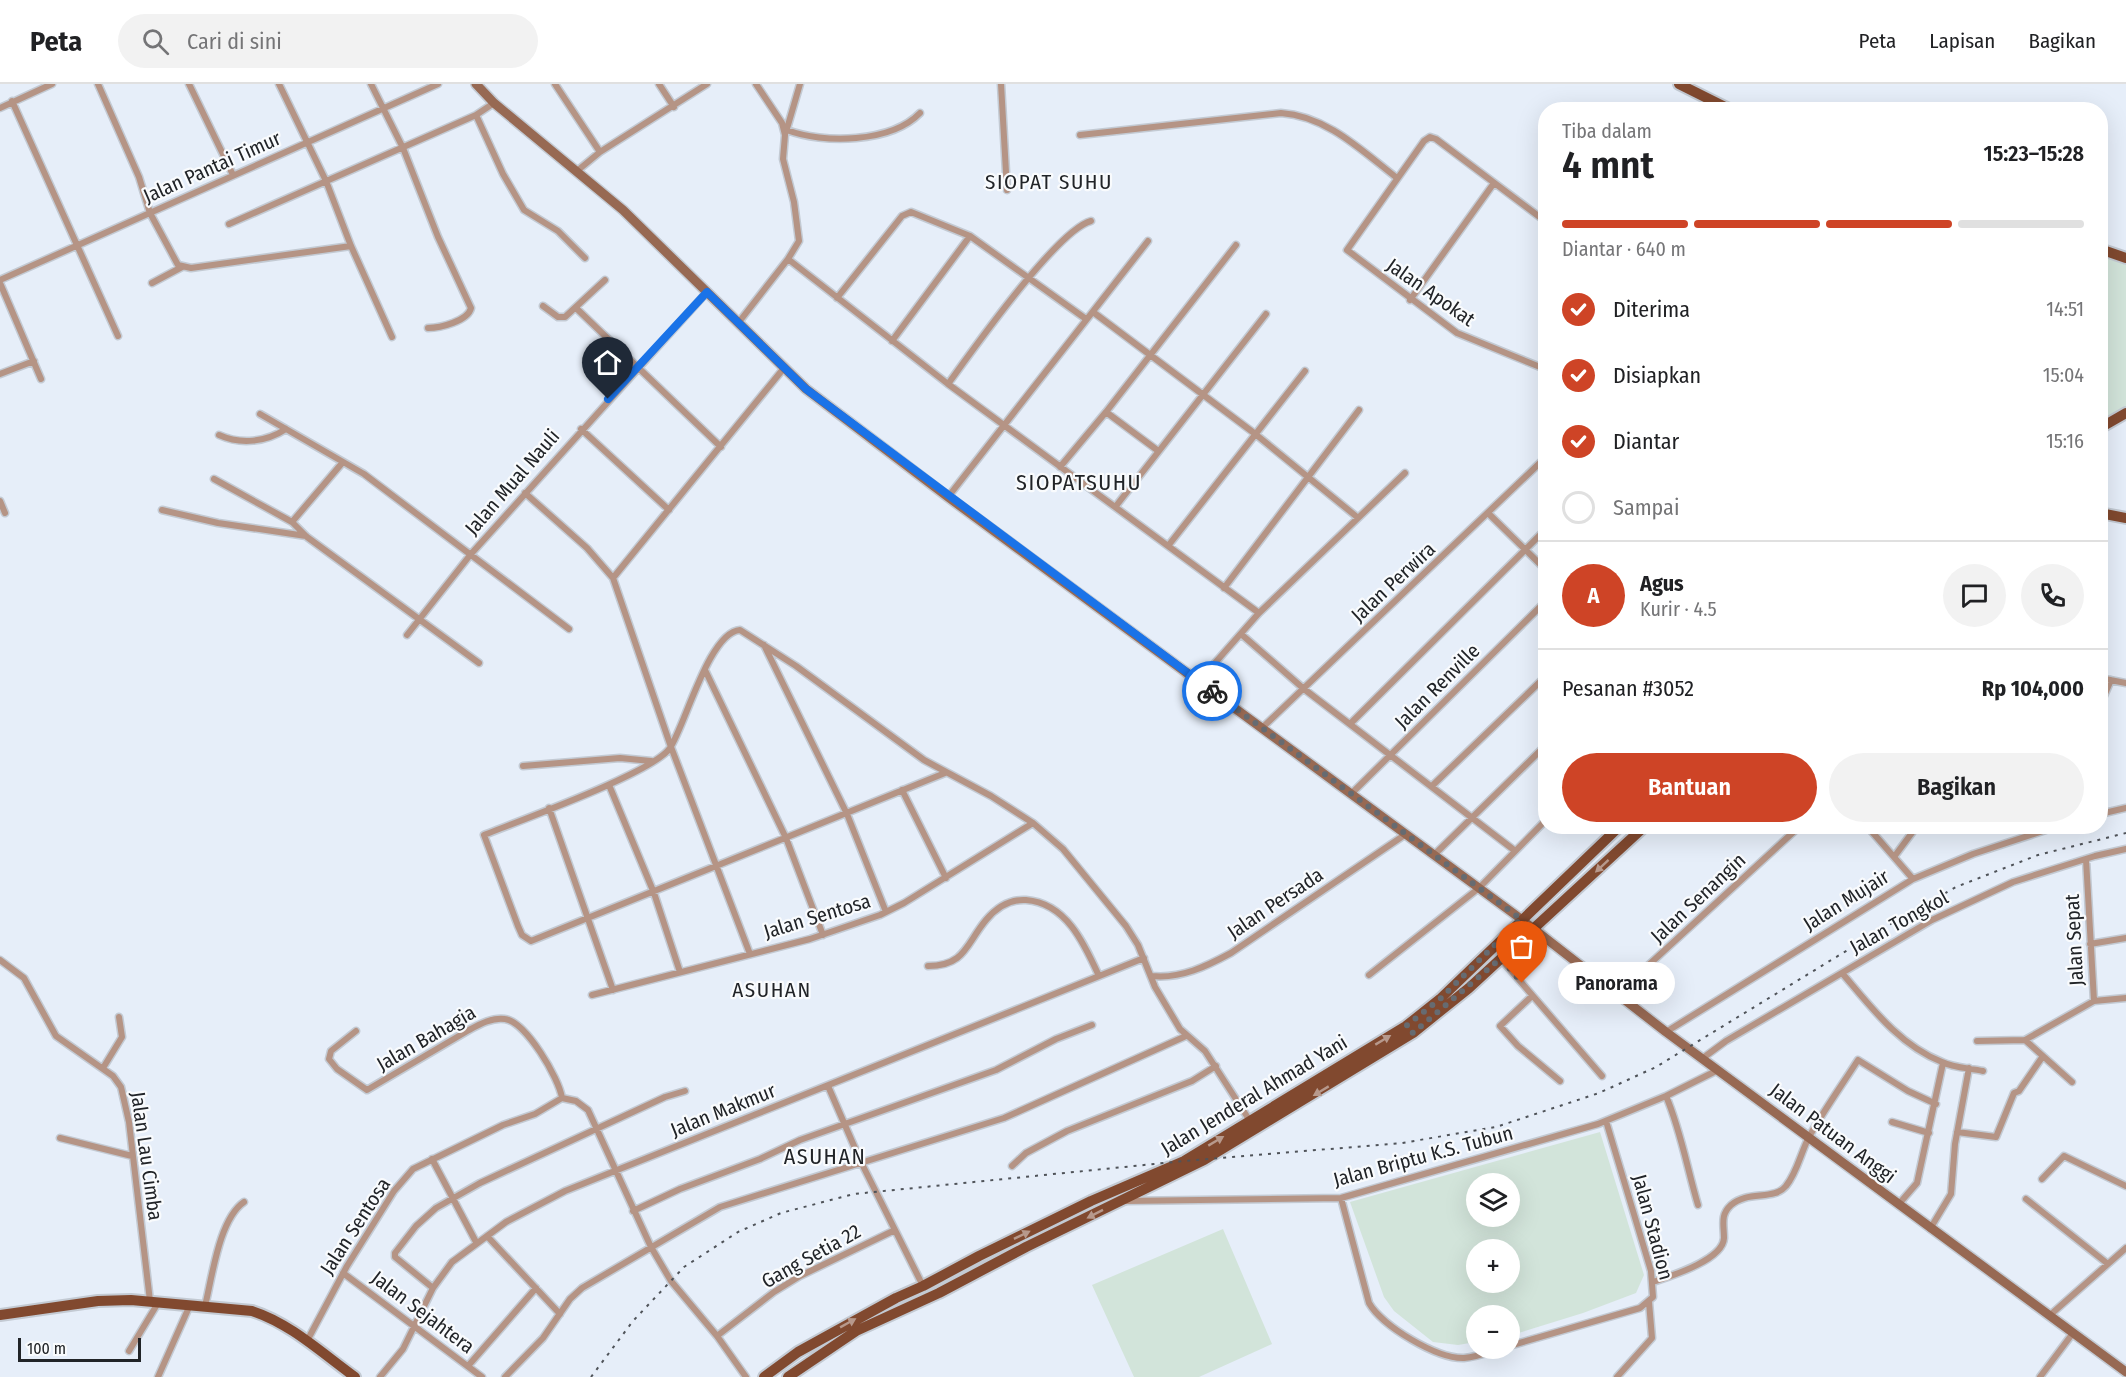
<!DOCTYPE html>
<html lang="id">
<meta charset="utf-8">
<style>
body{margin:0;font-family:"Fira Sans Condensed",sans-serif;background:#f2f2f2;color:#202124;height:100vh;display:flex;flex-direction:column;font-size:22px;white-space:nowrap}
*{box-sizing:border-box;margin:0}
p{font-size:20px;color:#757577}
.icon{flex:none;width:33px;height:33px;fill:none;stroke:currentColor;stroke-width:2;stroke-linecap:round;stroke-linejoin:round}
.map{position:relative;flex:1;overflow:hidden}
.drawer{position:absolute;left:1538px;top:18px;width:570px;height:732px;display:flex;flex-direction:column;background:#fff;border-radius:24px;box-shadow:0 6px 24px #0002}
.drawer>*{flex:none}
.controls{position:absolute;left:1466px;top:1089px;display:grid;gap:12px}
.controls a{display:grid;place-items:center;width:54px;height:54px;border-radius:50%;background:#fff;box-shadow:0 6px 24px #0002;font-size:30px}
.scale{position:absolute;left:18px;bottom:15px;width:123px;box-sizing:border-box;padding-left:6px;border:3px solid #212428;border-top:0;font-size:16px;line-height:21px;white-space:nowrap;color:#212428;-webkit-text-stroke:4px #f9fbfd;paint-order:stroke}
.pin{position:absolute;display:grid;place-items:center;width:51px;height:51px;color:#fff;margin:-62px -26px;border-radius:50% 50% 50% 0;rotate:-45deg;box-shadow:0 0 6px #0007}
.pin .icon{rotate:45deg}
.courier{position:absolute;display:grid;place-items:center;width:60px;height:60px;margin:-30px;border:4px solid #1a73e8;border-radius:50%;background:#fff;color:#222;box-shadow:0 2px 8px #0007}
.bubble{position:absolute;height:42px;border-radius:21px;background:#fff;box-shadow:0 6px 24px #0002;font-size:20px;font-weight:600;line-height:42px;text-align:center}
.summary em{font-style:normal;font-weight:600}
.summary div{display:flex;flex-direction:column-reverse}
.summary{display:flex;align-items:center;justify-content:space-between;height:102px;padding:0 24px}
h1{font-size:39px;font-weight:600;line-height:45px}
.bar{display:grid;grid-template-columns:repeat(4,1fr);gap:9px 6px;align-content:center;height:72px;padding:0 24px}
.bar i{height:8px;border-radius:4px;background:#e0e0e0}
.bar .on{background:#ce4426}
.bar p{grid-column:span 4}
.line{display:flex;align-items:center;gap:15px;padding:0 24px;border-top:2px solid #e0e0e0}
.line div{flex:1}
.round{display:grid;place-items:center;flex:none;width:63px;height:63px;border-radius:32px;background:#f2f2f2}
ol{padding:0 24px;list-style:none}
li{display:flex;align-items:center;gap:18px;height:66px}
li p{margin-inline-start:auto}
li .icon{padding:6px;border-radius:50%;background:#ce4426;color:#fff;stroke-width:4}
li:last-child{color:#757577}
li i{width:33px;height:33px;border:3px solid #e0e0e0;border-radius:50%}
.action{display:flex;gap:12px;margin-top:auto;padding:12px 24px}
.action a{flex:1;height:69px;border-radius:36px;background:#ce4426;color:#fff;font-size:24px;font-weight:600;line-height:69px;text-align:center}
.action a+a{background:#f2f2f2;color:#202124}
header{display:flex;align-items:center;gap:36px;box-sizing:border-box;height:84px;padding:0 30px;background:#fff;border-bottom:2px solid #e0e0e0}
header strong{font-size:28px}
nav{display:flex;gap:33px;margin-inline-start:auto;font-size:21px}
.search{width:420px;height:54px;background:#f2f2f2;display:flex;align-items:center;gap:15px;box-sizing:border-box;padding:0 21px;border-radius:33px;color:#757577;font-size:22px}
.map>svg:first-child{display:block}
</style>
<header>
<strong>Peta</strong>
<div class="search"><svg class="icon" aria-label="search" viewBox="0 0 24 24"><circle cx="10" cy="10" r="6"/><path d="M15 15l6 6"/></svg>Cari di sini</div>
<nav><a>Peta</a><a>Lapisan</a><a>Bagikan</a></nav>
</header>
<div class="map">
<svg width="2126" height="1293" viewBox="0 0 2126 1293">
<rect width="100%" height="100%" fill="#e6eef9"/>
<path fill="#d2e4da" fill-rule="evenodd" d="M 2100,171 L 2126,181 L 2126,324 L 2100,339 Z
M 1600,1048 L 1644,1191 L 1636,1209 L 1583,1229 L 1509,1252 L 1509,1232 L 1476,1232 L 1476,1258 L 1458,1261 L 1433,1258 L 1394,1227 L 1384,1213 L 1350,1118 ZM 1476,1100 L 1509,1100 L 1509,1132 L 1476,1132 ZM 1476,1166 L 1509,1166 L 1509,1198 L 1476,1198 Z
M 1223,1145 L 1272,1260 L 1199,1293 L 1134,1293 L 1092,1201 Z"/>
<g fill="none" stroke-linecap="round" stroke-linejoin="round">
<g stroke="#c3cad3" stroke-width="9">
<path id="street" d="M 98,0 L 139,93 L 150,129 L 178,181 L 191,184 L 351,162
M 189,0 L 233,91
M 279,0 L 326,97 L 351,162 L 392,253
M 371,0 L 403,64 L 438,153 L 471,224 C 468,237 440,244 428,244
M 555,0 L 600,68
M 659,0 L 674,23
M 1001,0 L 1007,106
M 12,17 L 118,252
M 0,24 L 52,0
M 476,31 L 503,90 L 524,126 L 558,147 L 585,174
M 787,46 C 823,60 891,59 920,29
M 786,48 L 800,0
M 1080,51 L 1281,29 C 1327,32 1362,67 1397,94
M 577,87 L 600,68 L 707,0
M 1545,137 L 1436,55 L 1430,53 L 1424,57 L 1347,166 L 1457,249 L 1545,285
M 229,140 L 476,31 L 494,19
M 788,175 L 948,300 L 1259,529
M 0,196 L 438,0
M 0,199 L 41,295
M 152,199 L 182,183
M 837,214 L 902,132 L 911,128 L 970,152 L 1086,235
M 1410,216 L 1494,99
M 543,222 L 558,233 L 565,233 L 605,196
M 576,224 L 721,363
M 1093,228 L 1254,349 L 1357,433
M 739,238 L 788,175 L 799,157 L 794,118 L 783,75 L 785,51 L 782,39 L 756,0
M 892,257 L 970,152
M 0,290 L 34,277
M 948,300 C 972,267 1057,146 1091,137
M 1106,328 L 1157,366
M 260,330 L 364,390 L 569,545
M 581,345 L 669,426
M 219,351 C 241,361 266,358 286,345
M 1060,383 L 1106,328 L 1236,161
M 214,395 L 292,438 L 307,453 L 479,579
M 525,409 L 587,464 L 613,494 L 671,663 L 750,870
M 948,413 L 1148,157
M 0,417 L 5,429
M 1116,422 L 1266,230
M 162,426 L 218,439 L 306,452
M 1489,430 L 1545,485
M 292,438 L 343,378
M 1168,462 L 1305,287
M 613,494 L 784,284
M 1224,504 L 1359,326
M 1241,550 L 1304,605 L 1514,766
M 407,551 L 471,470 L 707,208
M 764,561 L 847,730 L 886,828
M 705,586 L 786,754 L 823,851
M 2100,594 L 2126,599
M 1199,597 L 1259,529 L 1405,389
M 2100,621 L 2111,596
M 1351,639 L 1545,446
M 1262,644 L 1545,374
M 523,682 L 620,674 L 651,677
M 945,689 L 531,857 L 522,851 L 518,842 L 484,751 C 518,737 653,689 670,664 C 685,642 709,548 740,546 L 796,582 L 924,676 L 991,712 L 1033,739 L 1063,765 L 1126,842 L 1138,861 L 1155,903 L 1180,945 L 1205,967 L 1250,1037
M 609,701 L 654,809 L 680,888
M 1433,701 L 1545,593
M 902,706 L 946,794
M 1351,710 L 1545,518
M 549,724 L 613,906
M 2100,730 L 2126,724
M 1867,742 L 1913,795
M 1434,771 L 1545,662
M 1894,773 L 1917,742
M 2086,775 L 2094,917
M 2090,860 L 2126,854
M 1501,875 L 1602,992
M 0,876 L 24,894 L 56,952 L 113,992 L 121,1003 L 129,1038 L 150,1217
M 928,882 C 965,882 966,860 986,836 C 996,824 1010,815 1026,816 C 1066,819 1084,859 1099,892
M 1842,889 C 1871,923 1899,961 1942,978 C 1954,984 1970,984 1983,987
M 1369,891 L 1479,804 L 1545,737
M 1152,892 C 1181,895 1207,882 1231,869 L 1406,750
M 1617,910 L 1800,742
M 592,911 L 810,855 L 880,831 L 904,819 L 1033,739
M 1532,912 L 1500,942 L 1518,962 L 1560,997
M 356,947 L 331,967 L 329,975 L 337,985 L 367,1006 L 469,946 C 480,940 493,933 505,935 C 526,938 559,994 562,1014
M 1666,948 L 1913,795 L 1973,770 L 2058,742
M 2025,956 L 2072,998
M 1977,957 L 2025,956 L 2094,917 L 2126,914
M 1703,974 L 1726,957 L 1932,836 L 2013,798 L 2095,772 L 2126,765
M 103,984 L 122,953 L 119,933
M 828,1002 L 861,1078 L 923,1202
M 1666,1012 C 1681,1047 1687,1084 1698,1121
M 1892,1038 L 1929,1049
M 1957,1048 L 1996,1053 L 2014,1009 L 2019,1007 L 2043,972
M 60,1054 L 132,1072
M 432,1075 L 476,1158
M 1012,1082 L 1026,1069 L 1067,1047 L 1192,997 L 1216,982
M 2042,1095 L 2064,1072 L 2126,1102
M 1341,1114 L 1369,1219 C 1382,1242 1437,1275 1464,1274 C 1477,1273 1489,1268 1501,1264
M 2026,1115 L 2108,1180
M 1126,1117 L 1341,1114 L 1598,1040 L 1666,1012 L 1718,986
M 1898,1121 L 1917,1099 L 1943,979
M 633,1127 L 680,1105 L 760,1075 L 800,1056 L 996,986 L 1056,955 L 1092,941
M 1930,1145 L 1951,1110 L 1955,1060 L 1969,984
M 487,1152 L 560,1230
M 343,1189 L 482,1293
M 1653,1198 C 1671,1192 1723,1176 1724,1154 C 1724,1141 1720,1131 1731,1121 C 1748,1106 1774,1117 1786,1102 C 1797,1089 1801,1068 1809,1053 C 1824,1026 1842,1001 1858,976 L 1908,1007 L 1936,1020
M 433,1204 L 395,1173 L 395,1169 L 416,1142 L 436,1124 L 480,1099 L 665,1013 L 685,1007
M 205,1222 C 212,1194 219,1135 244,1118
M 2049,1232 L 2126,1164
M 717,1252 L 774,1208 L 800,1192 L 895,1146
M 307,1257 L 347,1182 L 394,1107 L 413,1085 L 503,1041 L 535,1030 L 562,1014 L 576,1017 L 588,1026 L 651,1163 L 671,1197 L 717,1252 L 746,1293
M 1509,1262 L 1640,1224 L 1653,1213 L 1651,1187 L 1606,1037
M 129,1267 L 158,1219
M 468,1282 L 536,1204
M 158,1293 L 190,1221
M 380,1293 L 403,1265 L 433,1204 L 452,1178 L 506,1138 L 565,1107 L 1144,874
M 505,1293 L 543,1254 L 570,1215 L 582,1204 L 720,1123 L 1004,1034 L 1186,952
M 1617,1293 L 1652,1254 L 1649,1218
M 2040,1293 L 2073,1249"/>
</g>
<g stroke="#c3cad3" stroke-width="12">
<path id="secondary" d="M 476,0 L 494,19 L 623,126 L 806,305 L 948,413 L 1521,835 L 1666,948 L 2126,1288"/>
</g>
<g stroke="#c3cad3" stroke-width="14">
<path id="primary" d="M 1679,0 L 1731,26
M 2100,165 L 2126,174
M 2100,344 L 2126,329
M 2100,429 L 2126,434
M 0,1231 L 98,1217 L 131,1216 L 252,1227 C 290,1239 323,1270 355,1293
M 764,1293 L 798,1268 L 896,1214 L 923,1202 L 979,1172 L 1091,1117 L 1184,1077 L 1406,942 L 1440,915 L 1620,742
M 788,1293 L 856,1247 L 939,1209 L 1026,1163 L 1204,1076 L 1413,949 L 1469,904 L 1645,742"/>
</g>
<use href="#street" stroke="#b59485" stroke-width="6"/>
<use href="#secondary" stroke="#976953" stroke-width="9"/>
<use href="#primary" stroke="#81492f" stroke-width="10"/>
<path stroke="#4f5359" stroke-width="2" stroke-dasharray="3 6" stroke-linecap="butt" d="M 591,1293 L 633,1237 L 684,1183 L 738,1148 L 781,1129 L 854,1110 L 1184,1077 L 1402,1059 L 1496,1043 L 1599,1009 L 1656,983 L 1887,842 L 1956,803 L 2038,771 L 2126,749"/>
</g>
<defs><path id="oneway-solid" d="M-6-.8H1V-3.2L6.5 0L1 3.2V.8H-6Z" transform="scale(1.5)"/></defs>
<g fill="#b7998c">
<use href="#oneway-solid" transform="translate(1602 782) rotate(137)"/>
<use href="#oneway-solid" transform="translate(1383 956) rotate(-31)"/>
<use href="#oneway-solid" transform="translate(1321 1007) rotate(149)"/>
<use href="#oneway-solid" transform="translate(1216 1057) rotate(-31)"/>
<use href="#oneway-solid" transform="translate(1095 1130) rotate(153)"/>
<use href="#oneway-solid" transform="translate(1022 1151) rotate(-26)"/>
<use href="#oneway-solid" transform="translate(848 1239) rotate(-29)"/>
</g>
<g fill="none" stroke-linecap="round" stroke-linejoin="round">
<path stroke="#666b71" stroke-width="6" stroke-dasharray="0 10.8" d="M 1212,607 L 1521,835 L 1440,915 L 1406,942 L 1413,949 L 1501,874 L 1522,899"/>
<path stroke="#1a73e8" stroke-width="8" d="M 608,315 L 707,208 L 806,305 L 1212,607"/>
</g>
<g text-anchor="middle" stroke-width="4.5" stroke-linejoin="round" paint-order="stroke">
<g font-size="20" fill="#212428" stroke="#f9fbfd">
<text transform="translate(212 83) rotate(-24)" y="7">Jalan Pantai Timur</text>
<text transform="translate(1431 208) rotate(35)" y="7">Jalan Apokat</text>
<text transform="translate(512 398) rotate(-49)" y="7">Jalan Mual Nauli</text>
<text transform="translate(1393 498) rotate(-43)" y="7">Jalan Perwira</text>
<text transform="translate(1437 602) rotate(-45)" y="7">Jalan Renville</text>
<text transform="translate(1698 814) rotate(-43)" y="7">Jalan Senangin</text>
<text transform="translate(1846 816) rotate(-32)" y="7">Jalan Mujair</text>
<text transform="translate(1275 819) rotate(-34)" y="7">Jalan Persada</text>
<text transform="translate(817 832) rotate(-17)" y="7">Jalan Sentosa</text>
<text transform="translate(1899 838) rotate(-29)" y="7">Jalan Tongkol</text>
<text transform="translate(2074 856) rotate(-93)" y="7">Jalan Sepat</text>
<text transform="translate(426 954) rotate(-30)" y="7">Jalan Bahagia</text>
<text transform="translate(1254 1011) rotate(-31)" y="7">Jalan Jenderal Ahmad Yani</text>
<text transform="translate(723 1026) rotate(-22)" y="7">Jalan Makmur</text>
<text transform="translate(1833 1049) rotate(37)" y="7">Jalan Patuan Anggi</text>
<text transform="translate(147 1072) rotate(82)" y="7">Jalan Lau Cimba</text>
<text transform="translate(1423 1072) rotate(-15)" y="7">Jalan Briptu K.S. Tubun</text>
<text transform="translate(355 1142) rotate(-57)" y="7">Jalan Sentosa</text>
<text transform="translate(1653 1143) rotate(75)" y="7">Jalan Stadion</text>
<text transform="translate(811 1172) rotate(-29)" y="7">Gang Setia 22</text>
<text transform="translate(423 1228) rotate(37)" y="7">Jalan Sejahtera</text>
</g>
<g font-size="21" letter-spacing="1.5" fill="#212428" stroke="#f9fbfd">
<text x="1049" y="105">SIOPAT SUHU</text>
<text x="772" y="913">ASUHAN</text>
</g>
<g font-size="22" letter-spacing="1.5" fill="#212428" stroke="#f9fbfd">
<text x="1079" y="406">SIOPATSUHU</text>
<text x="825" y="1080">ASUHAN</text>
</g>
</g>
</svg>
<div class="controls">
<a><svg class="icon" aria-label="layers" viewBox="0 0 24 24"><path d="M12 4l9 5-9 5-9-5zM3 14l9 5 9-5"/></svg></a>
<a>+</a>
<a>−</a>
</div>
<div class="scale">100 m</div>
<div class="pin" style="left:1522px;top:899px;background:#ea580c"><svg class="icon" aria-label="bag" viewBox="0 0 24 24"><path d="M5 8h14l-1 12H6zM9 8a3 3 0 0 1 6 0"/></svg></div>
<div class="pin" style="left:608px;top:315px;background:#1f2937"><svg class="icon" aria-label="home" viewBox="0 0 24 24"><path d="M3 11l9-7 9 7M6 9v11h12V9"/></svg></div>
<div class="courier" style="left:1212px;top:607px"><svg class="icon" aria-label="bike" viewBox="0 0 24 24"><circle cx="6" cy="16" r="4"/><circle cx="18" cy="16" r="4"/><path d="M6 16l4-8h5l3 8M10 8l3 8H6M13 5h3"/></svg></div>
<div class="bubble" style="left:1558px;top:878px;width:117px">Panorama</div>
<section class="drawer">
<div class="summary"><div><h1>4 mnt</h1><p>Tiba dalam</p></div><em>15:23–15:28</em></div>
<div class="bar"><i class="on"></i><i class="on"></i><i class="on"></i><i></i><p>Diantar · 640 m</p></div>
<ol>
<li><svg class="icon" aria-label="check" viewBox="0 0 24 24"><path d="M5 12l5 5 9-10"/></svg>Diterima<p>14:51</p></li>
<li><svg class="icon" aria-label="check" viewBox="0 0 24 24"><path d="M5 12l5 5 9-10"/></svg>Disiapkan<p>15:04</p></li>
<li><svg class="icon" aria-label="check" viewBox="0 0 24 24"><path d="M5 12l5 5 9-10"/></svg>Diantar<p>15:16</p></li>
<li><i></i>Sampai</li>
</ol>
<div class="line" style="height:108px"><b class="round" style="background:#ce4426;color:#fff">A</b><div><b>Agus</b><p>Kurir · 4.5</p></div><a class="round"><svg class="icon" aria-label="chat" viewBox="0 0 24 24"><path d="M4 5h16v11H9l-5 4z"/></svg></a><a class="round"><svg class="icon" aria-label="phone" viewBox="0 0 24 24"><path d="M5 4h4l2 5-3 2q2 4 5 5l2-3 5 2v4C11 20 4 13 5 4z"/></svg></a></div>
<div class="line" style="height:78px"><div>Pesanan #3052</div><b>Rp 104,000</b></div>
<div class="action"><a>Bantuan</a><a>Bagikan</a></div>
</section>
</div>
